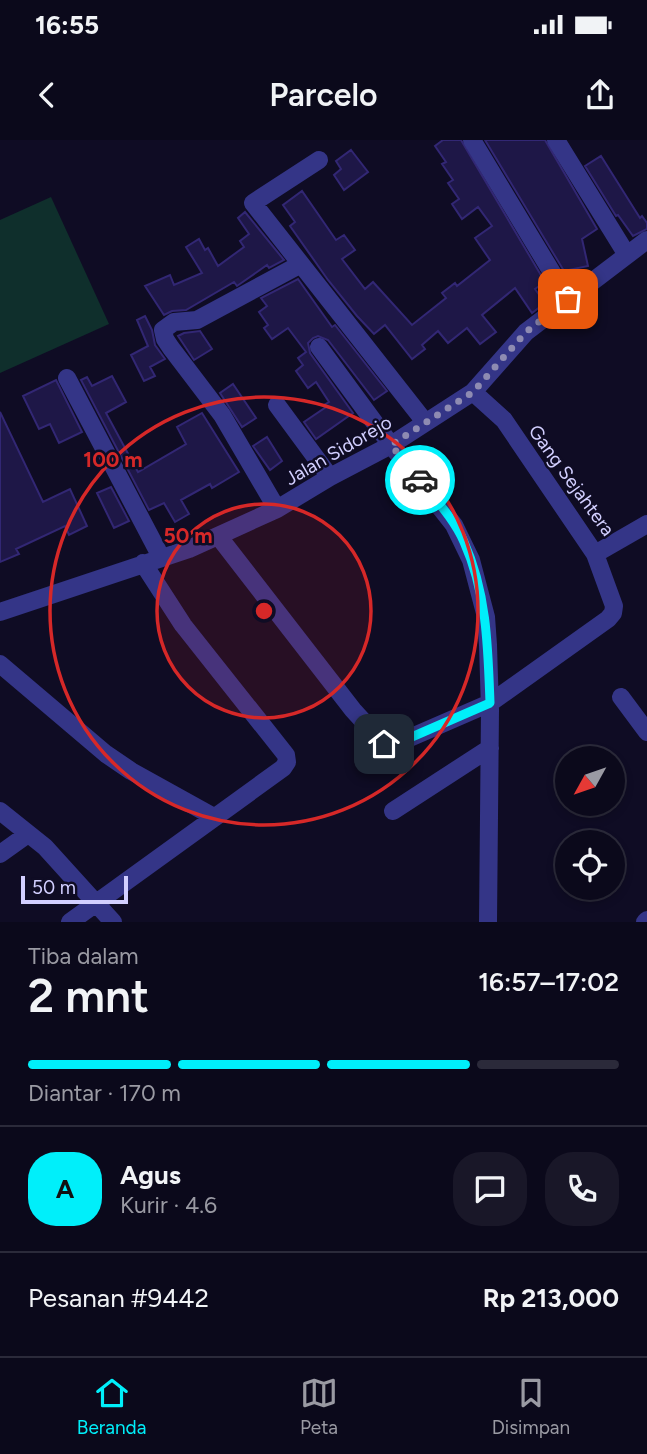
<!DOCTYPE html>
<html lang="id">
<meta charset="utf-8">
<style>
body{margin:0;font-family:Figtree,sans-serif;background:#191728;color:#f1f3f6;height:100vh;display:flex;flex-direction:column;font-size:26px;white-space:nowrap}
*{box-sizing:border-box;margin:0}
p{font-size:23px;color:#9a9aa3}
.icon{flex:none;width:38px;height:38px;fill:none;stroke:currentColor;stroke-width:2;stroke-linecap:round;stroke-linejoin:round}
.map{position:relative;height:782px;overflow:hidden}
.drawer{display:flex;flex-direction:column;background:#0b091b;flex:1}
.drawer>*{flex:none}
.needle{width:46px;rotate:230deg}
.fabs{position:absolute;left:555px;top:606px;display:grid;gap:14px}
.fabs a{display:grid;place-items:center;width:70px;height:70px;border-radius:50%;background:#0b091b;box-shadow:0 4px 10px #0003,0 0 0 2px #2b2a3a;font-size:35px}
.scale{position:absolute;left:21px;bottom:18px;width:107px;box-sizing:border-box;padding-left:7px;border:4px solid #d2cfff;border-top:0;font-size:19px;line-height:24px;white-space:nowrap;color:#d2cfff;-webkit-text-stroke:5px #0f0c24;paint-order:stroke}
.pin{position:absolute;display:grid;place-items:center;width:60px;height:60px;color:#fff;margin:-30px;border-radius:14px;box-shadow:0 4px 10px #0006}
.courier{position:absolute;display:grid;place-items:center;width:70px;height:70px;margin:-35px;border:5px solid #00effa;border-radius:50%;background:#fff;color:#222;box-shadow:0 2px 9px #0007}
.overview em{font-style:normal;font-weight:600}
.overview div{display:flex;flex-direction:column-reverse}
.overview{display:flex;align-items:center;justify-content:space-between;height:119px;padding:0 28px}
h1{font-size:46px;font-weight:600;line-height:52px}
.bar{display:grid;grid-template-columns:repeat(4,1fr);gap:10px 7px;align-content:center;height:84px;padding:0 28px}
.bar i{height:9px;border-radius:5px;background:#2b2a3a}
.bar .current{background:#00effa}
.bar p{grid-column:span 4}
.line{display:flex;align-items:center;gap:18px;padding:0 28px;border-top:2px solid #2b2a3a}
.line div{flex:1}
.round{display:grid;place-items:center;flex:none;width:74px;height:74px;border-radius:28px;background:#191728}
.status{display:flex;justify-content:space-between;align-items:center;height:49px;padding:0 35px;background:#0b091b;direction:ltr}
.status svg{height:19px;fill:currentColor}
header{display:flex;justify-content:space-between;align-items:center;height:91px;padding:0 28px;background:#0b091b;font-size:32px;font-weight:600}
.tab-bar{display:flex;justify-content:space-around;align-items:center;height:98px;border-top:2px solid #2b2a3a;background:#0b091b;font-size:19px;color:#9a9aa3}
.tab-bar a{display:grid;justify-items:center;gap:4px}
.tab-bar .current{color:#00effa}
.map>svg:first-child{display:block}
</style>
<div class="status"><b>16:55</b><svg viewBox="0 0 49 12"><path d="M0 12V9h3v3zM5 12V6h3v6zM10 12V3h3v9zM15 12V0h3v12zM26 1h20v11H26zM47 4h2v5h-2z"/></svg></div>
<header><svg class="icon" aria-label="back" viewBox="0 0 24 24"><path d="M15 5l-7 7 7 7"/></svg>Parcelo<svg class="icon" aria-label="share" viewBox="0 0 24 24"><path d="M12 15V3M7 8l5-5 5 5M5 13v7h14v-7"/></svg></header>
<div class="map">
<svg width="647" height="782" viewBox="0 0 647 782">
<rect width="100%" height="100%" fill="#0f0c24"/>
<path fill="#0f2f2c" d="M 51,57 L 109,184 L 0,233 L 0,80 Z"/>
<path fill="#1e1747" stroke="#322774" stroke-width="2" d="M 443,0 L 461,0 L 545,142 L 535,149 L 545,163 L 532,173 L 515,148 L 482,175 L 496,192 L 480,204 L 467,188 L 448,203 L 438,191 L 422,205 L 425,209 L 412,219 L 385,185 L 374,194 L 357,176 L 328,140 L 290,86 L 295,82 L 283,65 L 302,51 L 336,100 L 344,95 L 355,110 L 342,119 L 365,149 L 373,142 L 412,185 L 446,158 L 442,153 L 455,143 L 457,146 L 490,120 L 475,98 L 492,86 L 478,67 L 462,79 L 452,64 L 459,59 L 448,43 L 453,40 L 442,24 L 446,22 L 435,6 Z
M 485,0 L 545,0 L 597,89 L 582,99 L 588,126 L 564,131 Z
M 351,10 L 368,32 L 344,50 L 334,35 L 341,29 L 336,21 Z
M 601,16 L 640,78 L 642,76 L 647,83 L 647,89 L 633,96 L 618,75 L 616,76 L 585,26 Z
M 245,72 L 284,120 L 269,128 L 267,125 L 237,146 L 234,142 L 186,170 L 172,171 L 164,175 L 145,146 L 170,135 L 174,145 L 202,133 L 186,107 L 199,99 L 205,110 L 208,108 L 218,126 L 244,107 L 240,101 L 249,94 L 238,78 Z
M 298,139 L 332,187 L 335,185 L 387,251 L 374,260 L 328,200 L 318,196 L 313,198 L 308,203 L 310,213 L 353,273 L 316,299 L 304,282 L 326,267 L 324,265 L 329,262 L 316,242 L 308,248 L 296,231 L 303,225 L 298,218 L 306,212 L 288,188 L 272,199 L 264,188 L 268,185 L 259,172 L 267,166 L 261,158 Z
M 145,176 L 152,190 L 155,205 L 165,219 L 150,227 L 155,236 L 144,241 L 131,215 L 148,206 L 137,180 Z
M 200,191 L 212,209 L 194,220 L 178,196 L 184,193 Z
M 112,236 L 126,262 L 106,273 L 138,332 L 186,304 L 177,287 L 202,273 L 239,332 L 212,348 L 210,344 L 181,360 L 189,374 L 175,382 L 164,363 L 149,370 L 81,240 L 87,237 L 92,246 Z
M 56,240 L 82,292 L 59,303 L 50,284 L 39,289 L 23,256 Z
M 233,244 L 256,278 L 242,287 L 220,253 Z
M 0,272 L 43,362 L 70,349 L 87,386 L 69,395 L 65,386 L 16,409 L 19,414 L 0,422 Z
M 267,297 L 282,321 L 270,330 L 253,306 Z
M 111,347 L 129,381 L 114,388 L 97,353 Z"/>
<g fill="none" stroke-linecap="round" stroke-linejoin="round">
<path stroke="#343587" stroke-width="18" d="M 472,0 L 568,159
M 556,0 L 627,115
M 319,20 L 253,63 L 425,282
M 319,207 L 391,305 L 454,385 L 471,420 L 486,477 L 488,505 L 490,570 L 488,782
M 67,238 L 161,417
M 473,252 L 504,280 L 595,414 L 647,384
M 277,265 L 330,337
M 277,369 L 222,275 L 171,208 L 165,199 L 163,190 L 174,182 L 197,180 L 301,124
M 219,397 L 353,570 L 384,604 L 391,606 L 490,563 L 608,479 L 613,473 L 614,466 L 595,414
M 0,472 L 189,409 L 277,369 L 330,337 L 391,305 L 473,252 L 526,192 L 647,100
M 0,524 L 106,614 L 131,631 L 214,677
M 621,557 L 647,592
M 0,671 L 45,707 L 113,782
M 393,671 L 490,608
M 0,714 L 28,694
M 70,782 L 283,628 L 287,622 L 286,615 L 183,485 L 143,423
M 645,782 L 647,780"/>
</g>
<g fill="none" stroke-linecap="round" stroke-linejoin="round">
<path stroke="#8e8bb2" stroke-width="7" stroke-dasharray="0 12.6" d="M 420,340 L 391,305 L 473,252 L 526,192 L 568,159"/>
<path stroke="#00effa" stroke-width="9" d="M 384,604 L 391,606 L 490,563 C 488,508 487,453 464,402 C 454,379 435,359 420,340"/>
</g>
<circle cx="264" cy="471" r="107" fill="#d62828" fill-opacity=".12"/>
<g fill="none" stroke="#d62828" stroke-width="3.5">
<circle cx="264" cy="471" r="107"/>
<circle cx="264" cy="471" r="214"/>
</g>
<g text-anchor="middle" stroke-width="5" stroke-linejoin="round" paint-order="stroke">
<g font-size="19" fill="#d2cfff" stroke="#0f0c24">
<text transform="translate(338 310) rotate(-30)" y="7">Jalan Sidorejo</text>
<text transform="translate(572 340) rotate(54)" y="7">Gang Sejahtera</text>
</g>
</g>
<circle cx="264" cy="471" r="10" fill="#d62828" stroke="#0f0c24" stroke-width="3.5"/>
<g font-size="21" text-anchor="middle" font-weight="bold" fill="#d62828" stroke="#0f0c24" stroke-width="5" stroke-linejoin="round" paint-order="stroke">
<text x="113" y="327">100 m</text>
<text x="188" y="403">50 m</text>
</g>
</svg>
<div class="fabs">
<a><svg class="needle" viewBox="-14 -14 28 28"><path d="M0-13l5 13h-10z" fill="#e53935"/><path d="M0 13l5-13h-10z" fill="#9a9aa3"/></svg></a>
<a><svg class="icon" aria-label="locate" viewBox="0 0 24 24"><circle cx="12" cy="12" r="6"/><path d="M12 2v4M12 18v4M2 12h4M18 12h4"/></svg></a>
</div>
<div class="scale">50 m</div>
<div class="pin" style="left:568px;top:159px;background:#ea580c"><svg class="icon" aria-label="bag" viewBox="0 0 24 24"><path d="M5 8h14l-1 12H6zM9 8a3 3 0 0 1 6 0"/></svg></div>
<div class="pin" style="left:384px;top:604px;background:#1f2937"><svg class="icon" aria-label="home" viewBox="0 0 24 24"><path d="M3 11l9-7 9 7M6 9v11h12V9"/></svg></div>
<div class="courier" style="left:420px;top:340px"><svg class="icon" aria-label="car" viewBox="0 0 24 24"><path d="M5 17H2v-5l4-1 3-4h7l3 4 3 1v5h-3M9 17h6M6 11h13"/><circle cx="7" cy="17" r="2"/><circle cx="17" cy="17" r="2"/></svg></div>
</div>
<section class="drawer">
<div class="overview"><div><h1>2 mnt</h1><p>Tiba dalam</p></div><em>16:57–17:02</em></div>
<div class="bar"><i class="current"></i><i class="current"></i><i class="current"></i><i></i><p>Diantar · 170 m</p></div>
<div class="line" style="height:126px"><b class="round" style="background:#00effa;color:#111">A</b><div><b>Agus</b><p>Kurir · 4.6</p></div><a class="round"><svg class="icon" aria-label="chat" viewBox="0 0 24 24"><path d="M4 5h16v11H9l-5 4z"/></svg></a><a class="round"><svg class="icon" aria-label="phone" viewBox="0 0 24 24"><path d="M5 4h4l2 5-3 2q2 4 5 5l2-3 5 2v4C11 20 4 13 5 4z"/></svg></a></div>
<div class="line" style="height:91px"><div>Pesanan #9442</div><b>Rp 213,000</b></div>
</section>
<nav class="tab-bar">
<a class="current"><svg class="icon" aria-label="home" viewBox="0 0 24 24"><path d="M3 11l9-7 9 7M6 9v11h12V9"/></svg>Beranda</a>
<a><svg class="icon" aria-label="map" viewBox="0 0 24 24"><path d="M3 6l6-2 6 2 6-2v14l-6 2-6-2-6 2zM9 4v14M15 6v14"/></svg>Peta</a>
<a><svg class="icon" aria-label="saved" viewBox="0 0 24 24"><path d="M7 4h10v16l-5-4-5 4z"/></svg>Disimpan</a>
</nav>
